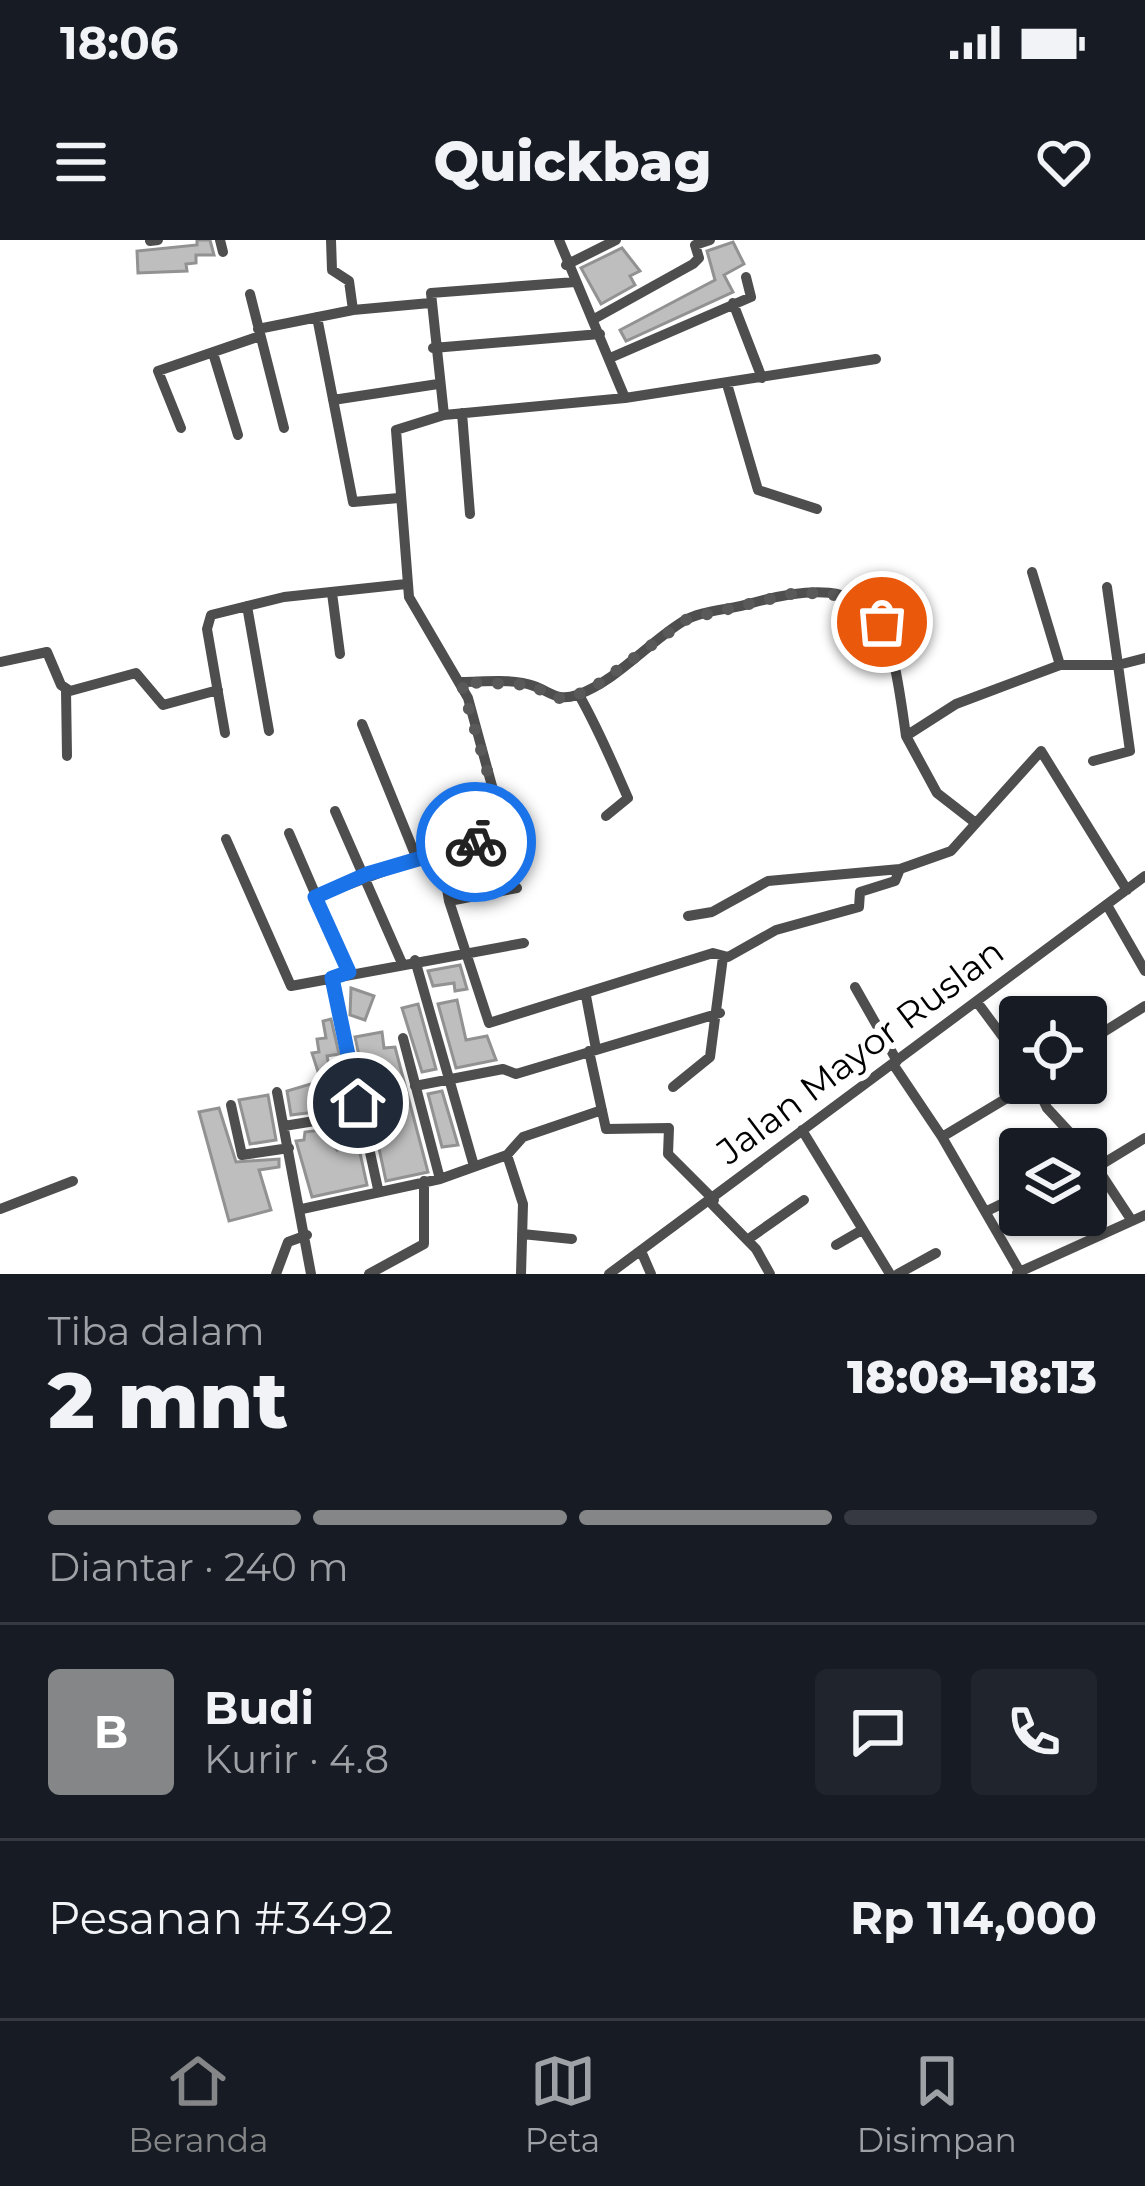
<!DOCTYPE html>
<html lang="id">
<meta charset="utf-8">
<style>
body{margin:0;font-family:Montserrat,sans-serif;background:#20242c;color:#f1f3f6;height:100vh;display:flex;flex-direction:column;font-size:45px;white-space:nowrap}
*{box-sizing:border-box;margin:0}
p{font-size:39px;color:#9ea1a6}
.icon{flex:none;width:66px;height:66px;fill:none;stroke:currentColor;stroke-width:2;stroke-linecap:round;stroke-linejoin:round}
.map{position:relative;height:1034px;overflow:hidden}
.drawer{display:flex;flex-direction:column;background:#171b24;flex:1}
.drawer>*{flex:none}
.controls{position:absolute;left:999px;top:756px;display:grid;gap:24px}
.controls a{display:grid;place-items:center;width:108px;height:108px;border-radius:12px;background:#171b24;box-shadow:0 3px 9px #0004;font-size:60px}
.pin{position:absolute;display:grid;place-items:center;width:102px;height:102px;color:#fff;margin:-51px;border:6px solid #fff;border-radius:50%;box-shadow:0 3px 12px #0007}
.courier{position:absolute;display:grid;place-items:center;width:120px;height:120px;margin:-60px;border:9px solid #1a73e8;border-radius:50%;background:#fff;color:#222;box-shadow:0 3px 15px #0007}
.headline em{font-style:normal;font-weight:800}
.headline div{display:flex;flex-direction:column-reverse}
.headline{display:flex;align-items:center;justify-content:space-between;height:204px;padding:0 48px}
h1{font-size:78px;font-weight:800;line-height:90px}
.bar{display:grid;grid-template-columns:repeat(4,1fr);gap:18px 12px;align-content:center;height:144px;padding:0 48px}
.bar i{height:15px;border-radius:9px;background:#363941}
.bar .on{background:#858687}
.bar p{grid-column:span 4}
.line{display:flex;align-items:center;gap:30px;padding:0 48px;border-top:3px solid #363941}
.line div{flex:1}
.round{display:grid;place-items:center;flex:none;width:126px;height:126px;border-radius:12px;background:#20242c}
.status{display:flex;justify-content:space-between;align-items:center;height:84px;padding:0 60px;background:#171b24;direction:ltr}
.status svg{height:33px;fill:currentColor}
header{display:flex;justify-content:space-between;align-items:center;height:156px;padding:0 48px;background:#171b24;font-size:54px;font-weight:800}
.tab-bar{display:flex;justify-content:space-around;align-items:center;height:168px;border-top:3px solid #363941;background:#171b24;font-size:33px;color:#9ea1a6}
.tab-bar a{display:grid;justify-items:center;gap:6px}
.tab-bar .on{color:#858687}
.map>svg:first-child{display:block}
</style>
<div class="status"><b>18:06</b><svg viewBox="0 0 49 12"><path d="M0 12V9h3v3zM5 12V6h3v6zM10 12V3h3v9zM15 12V0h3v12zM26 1h20v11H26zM47 4h2v5h-2z"/></svg></div>
<header><svg class="icon" aria-label="menu" viewBox="0 0 24 24"><path d="M4 6h16M4 12h16M4 18h16"/></svg>Quickbag<svg class="icon" aria-label="heart" viewBox="0 0 24 24"><path d="M12 20l-8-8c-3-5 5-10 8-4 3-6 11-1 8 4z"/></svg></header>
<div class="map">
<svg width="1145" height="1034" viewBox="0 0 1145 1034">
<rect width="100%" height="100%" fill="#fff"/>
<path fill="#bebebe" stroke="#929292" stroke-width="3" d="M 197,0 L 210,0 L 214,15 L 196,15 L 196,23 L 186,24 L 187,31 L 138,33 L 137,11 L 197,5 Z
M 733,2 L 744,24 L 724,35 L 733,52 L 626,101 L 620,90 L 715,40 L 707,11 Z
M 622,8 L 640,31 L 630,36 L 635,45 L 601,64 L 581,28 Z
M 460,725 L 467,749 L 455,751 L 454,743 L 433,746 L 428,731 Z
M 351,748 L 374,756 L 365,780 L 350,775 Z
M 457,760 L 466,800 L 487,796 L 496,820 L 456,828 L 438,764 Z
M 418,764 L 436,829 L 422,832 L 402,768 Z
M 331,779 L 339,814 L 327,816 L 332,842 L 337,842 L 340,856 L 347,854 L 347,892 L 355,890 L 367,945 L 312,957 L 296,901 L 304,900 L 305,892 L 321,890 L 337,910 L 346,897 L 330,870 L 291,875 L 287,851 L 321,841 L 312,813 L 319,812 L 317,799 L 326,798 L 323,781 Z
M 382,792 L 384,808 L 395,807 L 428,932 L 386,941 L 355,797 Z
M 442,851 L 458,905 L 442,907 L 428,854 Z
M 268,855 L 276,900 L 250,904 L 239,860 Z
M 219,868 L 236,922 L 279,919 L 279,927 L 259,930 L 271,970 L 229,981 L 199,872 Z"/>
<g fill="none" stroke-linecap="round" stroke-linejoin="round">
<path stroke="#4e4e4e" stroke-width="10" d="M 220,0 L 223,12
M 331,0 L 332,30 L 349,41 L 353,70
M 559,0 L 625,158 L 876,119
M 150,1 L 158,0
M 566,25 L 616,0
M 250,54 L 284,188
M 733,63 L 762,138
M 317,77 L 353,262 L 399,258
M 594,79 L 693,24 L 699,18 L 695,5 L 710,0
M 258,89 L 353,70 L 430,63
M 433,108 L 600,94
M 213,113 L 238,195
M 610,118 L 751,57 L 746,37
M 727,144 L 758,250 L 817,269
M 333,160 L 438,144
M 462,173 L 470,274
M 444,175 L 431,53 L 575,42
M 181,188 L 158,131 L 260,96
M 1032,332 L 1060,425 L 1118,425 L 1130,511 L 1093,521
M 1107,347 L 1118,425 L 1145,418
M 332,353 L 340,414
M 247,366 L 269,491
M 0,422 L 47,412 L 61,445 L 70,451 L 136,433 L 163,465 L 218,450
M 461,442 C 484,442 513,438 534,446 C 551,452 557,462 577,455 C 616,441 647,404 682,382 C 701,370 730,370 752,363 C 884,326 891,387 906,496 L 956,464 L 1060,425
M 66,450 L 67,516
M 579,455 C 599,490 612,522 628,558 L 606,576
M 225,493 L 207,389 L 211,375 L 284,357 L 406,344
M 906,496 L 937,553 L 973,581
M 335,571 L 401,721
M 289,593 L 349,732
M 226,599 L 291,746 L 524,703
M 441,613 L 449,661 L 489,783 L 713,713 L 728,717 L 776,690 L 859,667 L 860,652 L 895,641 L 900,629
M 417,619 L 490,598 L 501,579 L 468,458 L 409,357 L 396,190 L 444,175 L 625,158
M 315,657 L 417,619 L 362,484
M 449,661 L 517,648
M 1107,665 L 1145,731
M 688,676 L 712,672 L 768,641 L 900,629 L 951,611 L 1041,511 L 1127,650
M 415,720 L 474,926
M 332,738 L 378,949
M 855,747 L 897,821
M 586,756 L 596,809
M 977,762 L 1020,820
M 403,798 L 440,939
M 1086,803 L 1145,766
M 589,811 L 606,889 L 669,888 L 668,914 L 714,960
M 893,824 L 942,897
M 1035,843 L 1047,868 L 1085,909
M 415,846 L 503,829 L 516,834 L 720,773
M 673,847 L 710,817 L 723,717
M 277,852 L 311,1034
M 231,865 L 242,915 L 289,908
M 284,886 L 327,879 L 337,900
M 802,890 L 890,1034
M 1086,911 L 1132,981
M 507,915 L 523,964 L 521,1034
M 1099,926 L 1145,898
M 709,961 L 756,1009 L 770,1034
M 0,969 L 73,941
M 302,969 L 440,939 L 507,915 L 523,897 L 602,870
M 987,971 L 1020,955
M 522,994 L 572,999
M 747,1000 L 804,960
M 836,1005 L 862,990
M 641,1011 L 651,1034
M 1020,1032 L 942,897 L 1032,843
M 1017,1033 L 1145,975
M 276,1034 L 288,1002 L 307,995
M 369,1034 L 424,1004 L 424,941
M 609,1034 L 1145,636
M 898,1034 L 936,1013"/>
</g>
<g fill="none" stroke-linecap="round" stroke-linejoin="round">
<path stroke="#595959" stroke-width="12" stroke-dasharray="0 21.6" d="M 476,602 L 496,592 L 501,578 L 461,442 L 532,445 L 555,458 L 570,458 L 594,447 L 687,379 L 799,352 L 845,356 L 882,382"/>
<path stroke="#1a73e8" stroke-width="15" d="M 358,863 L 332,738 L 349,732 L 315,657 L 367,634 L 476,602"/>
</g>
<g text-anchor="middle" stroke-width="12" stroke-linejoin="round" paint-order="stroke">
<g font-size="36" fill="#000" stroke="#fff">
<text transform="translate(860 811) rotate(-37)" y="13">Jalan Mayor Ruslan</text>
</g>
</g>
</svg>
<div class="controls">
<a><svg class="icon" aria-label="locate" viewBox="0 0 24 24"><circle cx="12" cy="12" r="6"/><path d="M12 2v4M12 18v4M2 12h4M18 12h4"/></svg></a>
<a><svg class="icon" aria-label="layers" viewBox="0 0 24 24"><path d="M12 4l9 5-9 5-9-5zM3 14l9 5 9-5"/></svg></a>
</div>
<div class="pin" style="left:882px;top:382px;background:#ea580c"><svg class="icon" aria-label="bag" viewBox="0 0 24 24"><path d="M5 8h14l-1 12H6zM9 8a3 3 0 0 1 6 0"/></svg></div>
<div class="pin" style="left:358px;top:863px;background:#1f2937"><svg class="icon" aria-label="home" viewBox="0 0 24 24"><path d="M3 11l9-7 9 7M6 9v11h12V9"/></svg></div>
<div class="courier" style="left:476px;top:602px"><svg class="icon" aria-label="bike" viewBox="0 0 24 24"><circle cx="6" cy="16" r="4"/><circle cx="18" cy="16" r="4"/><path d="M6 16l4-8h5l3 8M10 8l3 8H6M13 5h3"/></svg></div>
</div>
<section class="drawer">
<div class="headline"><div><h1>2 mnt</h1><p>Tiba dalam</p></div><em>18:08–18:13</em></div>
<div class="bar"><i class="on"></i><i class="on"></i><i class="on"></i><i></i><p>Diantar · 240 m</p></div>
<div class="line" style="height:216px"><b class="round" style="background:#858687;color:#fff">B</b><div><b>Budi</b><p>Kurir · 4.8</p></div><a class="round"><svg class="icon" aria-label="chat" viewBox="0 0 24 24"><path d="M4 5h16v11H9l-5 4z"/></svg></a><a class="round"><svg class="icon" aria-label="phone" viewBox="0 0 24 24"><path d="M5 4h4l2 5-3 2q2 4 5 5l2-3 5 2v4C11 20 4 13 5 4z"/></svg></a></div>
<div class="line" style="height:156px"><div>Pesanan #3492</div><b>Rp 114,000</b></div>
</section>
<nav class="tab-bar">
<a class="on"><svg class="icon" aria-label="home" viewBox="0 0 24 24"><path d="M3 11l9-7 9 7M6 9v11h12V9"/></svg>Beranda</a>
<a><svg class="icon" aria-label="map" viewBox="0 0 24 24"><path d="M3 6l6-2 6 2 6-2v14l-6 2-6-2-6 2zM9 4v14M15 6v14"/></svg>Peta</a>
<a><svg class="icon" aria-label="saved" viewBox="0 0 24 24"><path d="M7 4h10v16l-5-4-5 4z"/></svg>Disimpan</a>
</nav>
